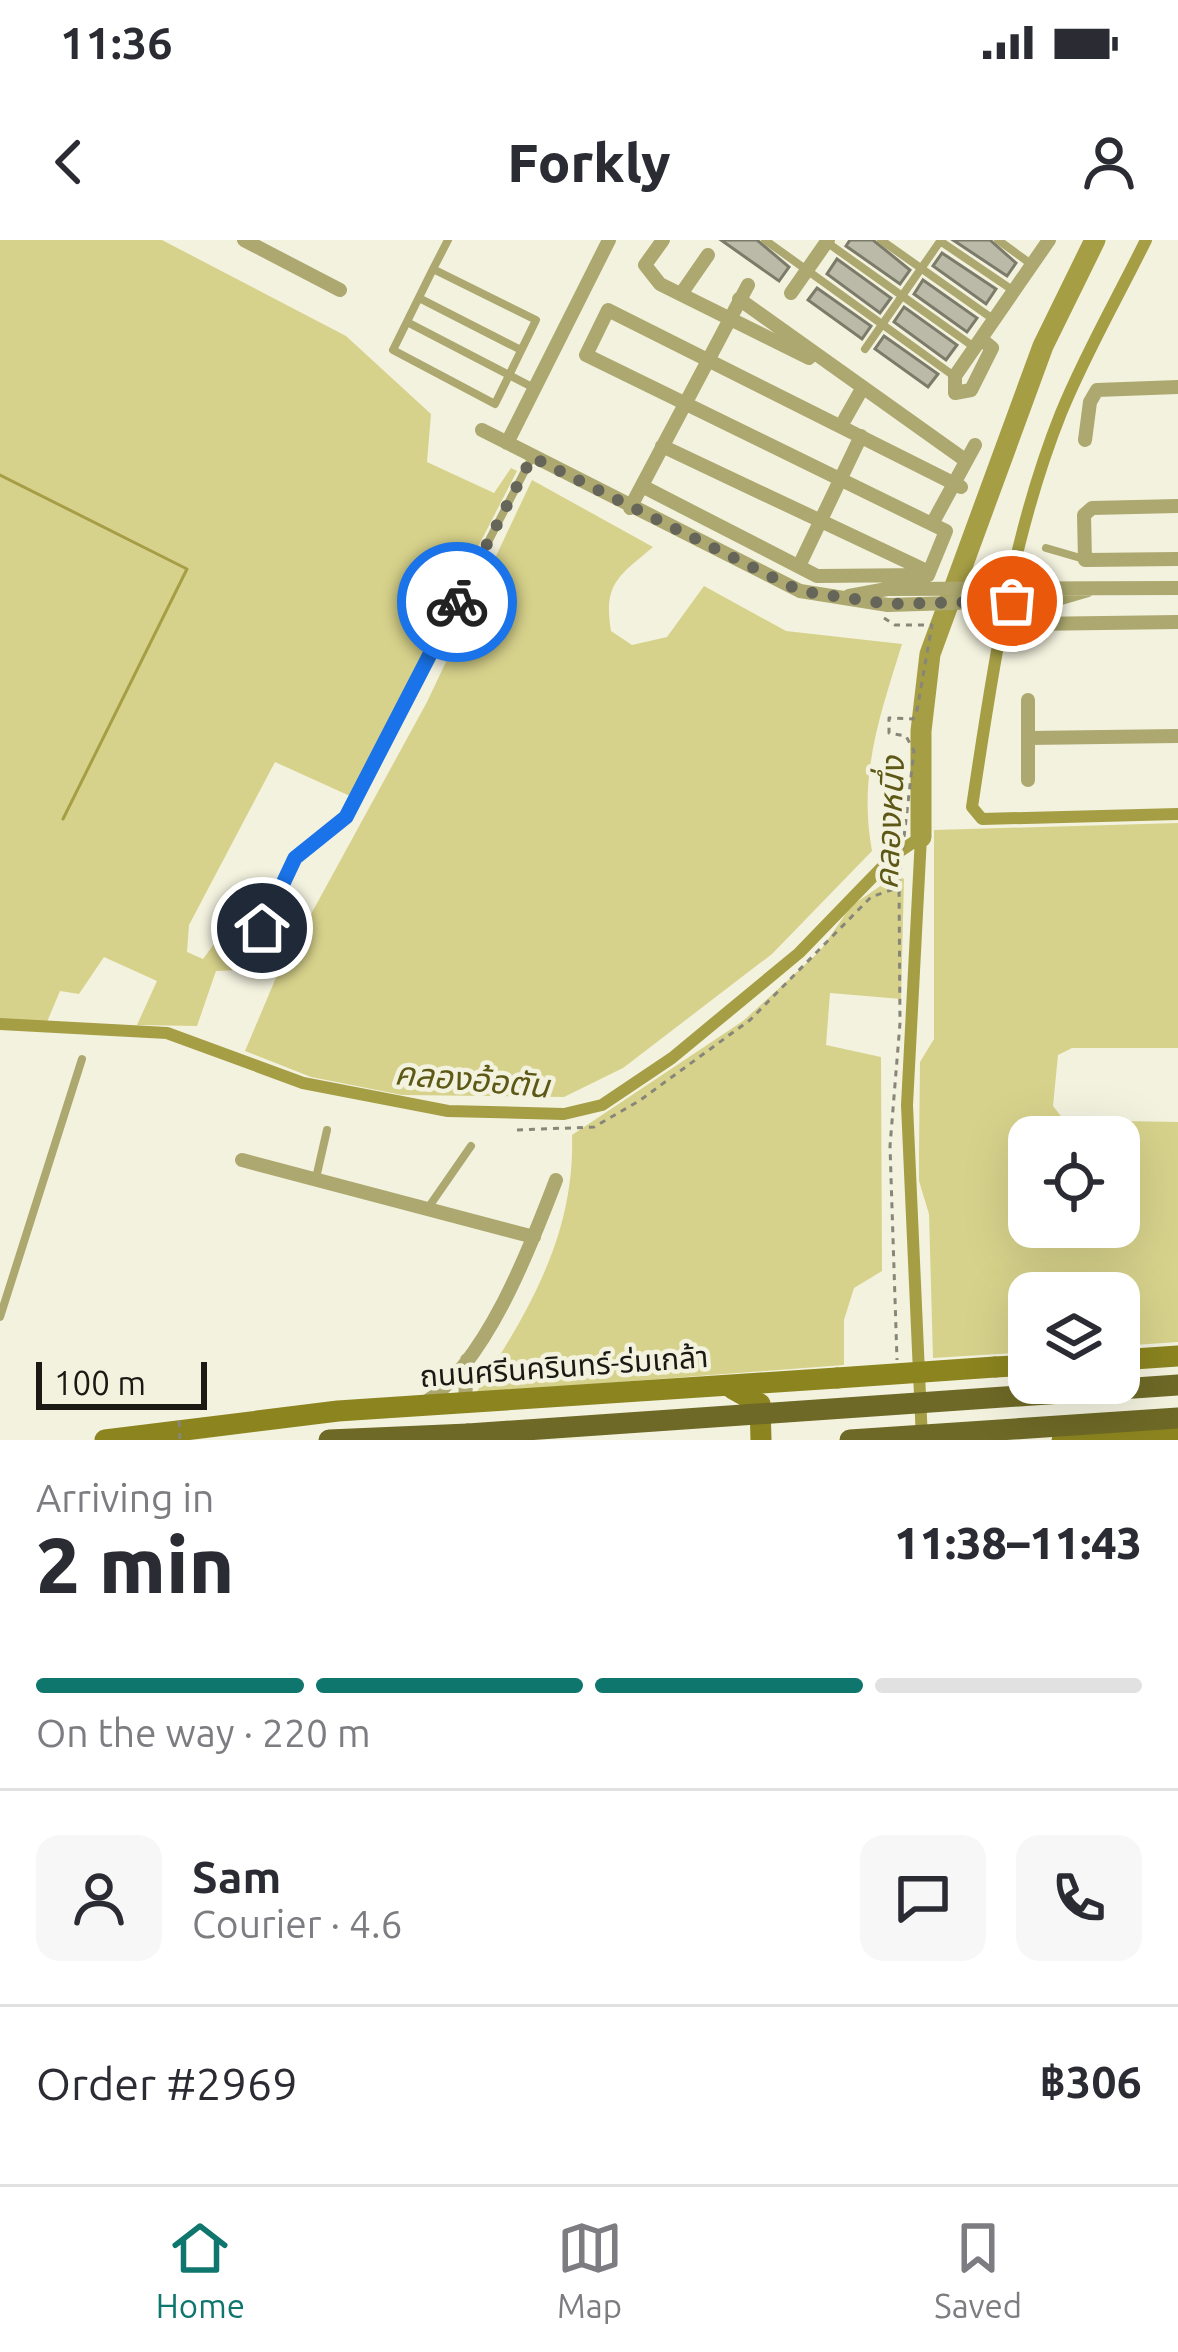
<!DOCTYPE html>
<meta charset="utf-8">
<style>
body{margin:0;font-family:Ubuntu,"Noto Sans Thai",sans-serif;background:#f7f7f7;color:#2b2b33;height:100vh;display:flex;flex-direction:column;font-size:45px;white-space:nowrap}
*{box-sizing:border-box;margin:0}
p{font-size:39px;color:#7c7c81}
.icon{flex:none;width:66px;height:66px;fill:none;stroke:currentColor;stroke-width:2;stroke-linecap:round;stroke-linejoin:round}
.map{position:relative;height:1200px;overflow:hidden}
.sheet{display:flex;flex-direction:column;background:#fff;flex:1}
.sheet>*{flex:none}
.tools{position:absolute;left:1008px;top:876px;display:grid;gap:24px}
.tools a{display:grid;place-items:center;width:132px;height:132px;border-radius:24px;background:#fff;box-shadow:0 12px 48px #0002;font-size:60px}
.scale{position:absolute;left:36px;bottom:30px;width:171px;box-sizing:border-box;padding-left:12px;border:6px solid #1a1913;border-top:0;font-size:33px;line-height:42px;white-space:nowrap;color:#1a1913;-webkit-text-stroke:9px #f3f2df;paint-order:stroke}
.pin{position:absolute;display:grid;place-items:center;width:102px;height:102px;color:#fff;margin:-51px;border:6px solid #fff;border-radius:50%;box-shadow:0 3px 12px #0007}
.courier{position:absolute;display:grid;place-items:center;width:120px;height:120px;margin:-60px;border:9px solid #1a73e8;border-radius:50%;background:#fff;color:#222;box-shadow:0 3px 15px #0007}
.head em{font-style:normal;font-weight:800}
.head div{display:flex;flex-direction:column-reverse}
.head{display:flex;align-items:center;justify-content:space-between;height:204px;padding:0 36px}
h1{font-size:78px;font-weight:800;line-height:90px}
.bar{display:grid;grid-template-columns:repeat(4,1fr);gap:18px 12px;align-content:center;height:144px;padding:0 36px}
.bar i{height:15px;border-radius:9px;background:#e1e1e2}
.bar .active{background:#0f766e}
.bar p{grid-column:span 4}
.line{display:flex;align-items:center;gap:30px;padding:0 36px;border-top:3px solid #e1e1e2}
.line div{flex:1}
.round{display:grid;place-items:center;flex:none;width:126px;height:126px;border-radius:24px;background:#f7f7f7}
.status{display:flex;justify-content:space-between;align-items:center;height:84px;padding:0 60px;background:#fff;direction:ltr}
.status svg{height:33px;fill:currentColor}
header{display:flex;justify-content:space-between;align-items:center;height:156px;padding:0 36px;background:#fff;font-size:54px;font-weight:800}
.dock{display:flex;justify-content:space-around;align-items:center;height:168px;border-top:3px solid #e1e1e2;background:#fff;font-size:33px;color:#7c7c81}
.dock a{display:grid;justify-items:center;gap:6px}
.dock .active{color:#0f766e}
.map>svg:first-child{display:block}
</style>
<div class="status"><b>11:36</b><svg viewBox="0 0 49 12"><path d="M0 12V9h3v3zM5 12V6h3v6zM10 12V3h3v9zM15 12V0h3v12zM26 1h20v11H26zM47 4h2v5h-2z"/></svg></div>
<header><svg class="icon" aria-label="back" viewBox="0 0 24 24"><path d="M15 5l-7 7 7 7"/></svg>Forkly<svg class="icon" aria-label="person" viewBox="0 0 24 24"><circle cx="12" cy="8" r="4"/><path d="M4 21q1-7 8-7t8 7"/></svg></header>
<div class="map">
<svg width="1178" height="1200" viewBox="0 0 1178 1200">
<rect width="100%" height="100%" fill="#f3f2df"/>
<path fill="#d7d28b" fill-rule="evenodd" d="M 0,0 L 162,0 L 346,96 L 431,174 L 427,222 L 494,253 L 511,228 L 517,231 L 350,556 L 275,522 L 189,685 L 187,712 L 203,719 L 231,681 L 255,690 L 239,730 L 216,731 L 197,786 L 137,785 L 157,741 L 104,717 L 79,754 L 60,751 L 47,782 L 0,779 Z
M 532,240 L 653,307 C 619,336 603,343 611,391 L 632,405 L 667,397 L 704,346 L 786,391 L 902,404 C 880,476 858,535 872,611 L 772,714 L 623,828 L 564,857 L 402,855 L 311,837 L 245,811 L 275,740 L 427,462 Z
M 1178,583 L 1178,808 L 1072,808 L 1058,815 L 1053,866 L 1064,880 L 1178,882 L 1178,1102 L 1119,1106 L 1119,1053 L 1029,1053 L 1029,1112 L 933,1118 L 929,974 L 919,941 L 919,911 L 920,822 L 934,799 L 934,590 ZM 1029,897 L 1119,897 L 1119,987 L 1029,987 Z
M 898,634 L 904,639 L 901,759 L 830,753 L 826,805 L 881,817 L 882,1031 L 854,1048 L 844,1080 L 844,1125 L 476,1153 C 529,1071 575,995 572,895 L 743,781 L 820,711 L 851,666 Z"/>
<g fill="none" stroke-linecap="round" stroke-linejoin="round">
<path stroke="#a59e45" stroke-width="3" d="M 0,235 L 187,329 L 63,579"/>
<path stroke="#a59e45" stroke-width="12" d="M 1146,0 C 1118,57 1085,114 1061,173 C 1011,298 992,434 972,567 L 982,579 L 1178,574
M 921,597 L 907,865 L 922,1200
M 0,784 L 167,793 L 303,843 L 448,871 L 564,874 L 602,865 L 672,818 L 799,713 L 893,616 L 921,597"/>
<path stroke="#a59e45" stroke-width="21" d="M 921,597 L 921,491 L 930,414 L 1043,106 L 1095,0"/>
</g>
<path fill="#bbbaa8" stroke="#7c7b6a" stroke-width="3" d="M 721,0 L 757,0 L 789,27 L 779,41 Z
M 850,0 L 873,0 L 910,30 L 900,44 L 846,6 Z
M 953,0 L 990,0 L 1016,23 L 1007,36 Z
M 942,13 L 996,49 L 986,64 L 933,26 Z
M 837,19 L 891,58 L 880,73 L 827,34 Z
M 923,40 L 977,78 L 967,92 L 914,54 Z
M 817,48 L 871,86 L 862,99 L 808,60 Z
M 904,67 L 957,105 L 946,120 L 894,82 Z
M 884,96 L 938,134 L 928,147 L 875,109 Z"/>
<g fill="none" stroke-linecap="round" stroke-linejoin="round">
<path stroke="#878679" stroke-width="3" stroke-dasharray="6 6" stroke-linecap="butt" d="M 884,378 L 895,385 L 932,385 L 917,470 L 913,479 L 889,478 L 889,493 L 906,496 L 914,511 L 899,640 L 900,783 L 890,906 L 897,1120
M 517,890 L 594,887 L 639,861 L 750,780 L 871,657 L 900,647"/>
<path stroke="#aca86f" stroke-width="8" d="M 765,0 L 954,136
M 881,0 L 993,79
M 998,0 L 1031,24
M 825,1 L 974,107
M 940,1 L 1014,51
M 433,29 L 536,80 L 495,164 L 393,110 Z
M 433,29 L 448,0
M 419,58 L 521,110
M 407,82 L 534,148
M 865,109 L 941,0
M 1046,308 L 1084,319
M 262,688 L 295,618 L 346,577 L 532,217
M 316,938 L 327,890
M 428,968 L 471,906
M 0,1077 L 82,819"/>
<path stroke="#aca86f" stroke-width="14" d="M 244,0 L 340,50
M 663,0 L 645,25 L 660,44 L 809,118
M 791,53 L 828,0
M 681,54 L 708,15
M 739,59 L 965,220
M 981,99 L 992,108 L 971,150 L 955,153 L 955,136 L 1049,0
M 841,186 L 863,147
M 482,190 L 800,351 L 888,365 L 1054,360 L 1088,350
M 1085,200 L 1090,162 L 1097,150 L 1178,147
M 507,203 L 609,0
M 662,206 L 929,332
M 642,246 L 817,336 L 928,335 L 946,291 L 586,115 L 608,70 L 961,247
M 1178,266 L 1092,268 L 1084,275 L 1085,320 L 1178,319
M 630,268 L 748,45
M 932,284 L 975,205
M 799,326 L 861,196
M 849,356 L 887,349 L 1178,348
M 1029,384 L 1178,382
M 1028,460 L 1028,498 L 1178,496
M 1028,498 L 1028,540
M 242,920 L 534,997
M 465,1163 L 467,1120
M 423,1164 C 486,1124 530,1008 556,940"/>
<path stroke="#8b841f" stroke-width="21" d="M 1119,1120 L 1178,1116
M 995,1127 L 1029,1125
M 733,1149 L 760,1164 L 761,1200
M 105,1200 L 338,1171 L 837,1138
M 1062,1200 L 1178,1194"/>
<path stroke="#6e6926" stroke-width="21" d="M 329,1200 L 468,1194"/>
<path stroke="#878679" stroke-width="3" stroke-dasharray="6 6" stroke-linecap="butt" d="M 179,1181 L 180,1200"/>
<path stroke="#8b841f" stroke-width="21" d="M 837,1138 L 995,1127"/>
<path stroke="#6e6926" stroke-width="21" d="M 468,1194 L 1178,1145
M 850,1200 L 1178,1178"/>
</g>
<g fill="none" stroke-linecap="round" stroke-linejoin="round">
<path stroke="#66655a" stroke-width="12" stroke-dasharray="0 21.6" d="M 457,362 L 532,217 L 800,351 L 888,364 L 1012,361"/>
<path stroke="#1a73e8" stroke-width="15" d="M 262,688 L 295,618 L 346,577 L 457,362"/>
</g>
<g text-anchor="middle" stroke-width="9" stroke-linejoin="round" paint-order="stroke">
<g font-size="30" fill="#1a1913" stroke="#f3f2df">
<text transform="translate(564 1127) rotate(-4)" y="10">ถนนศรีนครินทร์-ร่มเกล้า</text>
</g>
<g font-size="33" font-style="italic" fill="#5d5816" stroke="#f3f2df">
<text transform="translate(889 583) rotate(-87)" y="12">คลองหนึ่ง</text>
<text transform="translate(472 839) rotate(5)" y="12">คลองอ้อตัน</text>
</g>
</g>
</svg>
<div class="tools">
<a><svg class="icon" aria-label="locate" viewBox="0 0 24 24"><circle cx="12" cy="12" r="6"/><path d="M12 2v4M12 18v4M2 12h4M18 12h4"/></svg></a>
<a><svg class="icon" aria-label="layers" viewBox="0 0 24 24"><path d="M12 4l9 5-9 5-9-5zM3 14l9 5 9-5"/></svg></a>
</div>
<div class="scale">100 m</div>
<div class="pin" style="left:1012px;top:361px;background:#ea580c"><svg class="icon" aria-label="bag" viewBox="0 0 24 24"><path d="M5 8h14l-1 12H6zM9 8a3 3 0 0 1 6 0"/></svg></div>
<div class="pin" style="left:262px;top:688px;background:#1f2937"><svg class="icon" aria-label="home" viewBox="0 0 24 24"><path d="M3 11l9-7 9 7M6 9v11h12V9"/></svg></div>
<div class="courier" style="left:457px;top:362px"><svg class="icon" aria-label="bike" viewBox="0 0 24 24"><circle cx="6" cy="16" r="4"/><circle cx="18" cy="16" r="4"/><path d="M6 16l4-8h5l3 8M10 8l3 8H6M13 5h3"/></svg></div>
</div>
<section class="sheet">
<div class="head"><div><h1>2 min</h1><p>Arriving in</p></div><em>11:38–11:43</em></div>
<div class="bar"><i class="active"></i><i class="active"></i><i class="active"></i><i></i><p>On the way · 220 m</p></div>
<div class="line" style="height:216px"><a class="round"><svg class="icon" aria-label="person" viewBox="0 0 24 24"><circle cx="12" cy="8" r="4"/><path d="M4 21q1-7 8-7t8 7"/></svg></a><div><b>Sam</b><p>Courier · 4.6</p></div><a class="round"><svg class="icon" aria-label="chat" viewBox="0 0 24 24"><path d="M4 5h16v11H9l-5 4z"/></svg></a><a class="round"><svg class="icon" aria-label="phone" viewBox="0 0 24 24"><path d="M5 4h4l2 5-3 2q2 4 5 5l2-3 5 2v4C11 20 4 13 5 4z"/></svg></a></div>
<div class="line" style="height:156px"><div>Order #2969</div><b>฿306</b></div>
</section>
<nav class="dock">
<a class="active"><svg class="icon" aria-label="home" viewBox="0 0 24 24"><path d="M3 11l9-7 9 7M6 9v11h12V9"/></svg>Home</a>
<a><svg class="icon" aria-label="map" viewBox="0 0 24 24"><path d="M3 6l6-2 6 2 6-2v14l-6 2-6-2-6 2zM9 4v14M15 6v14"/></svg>Map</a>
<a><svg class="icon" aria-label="saved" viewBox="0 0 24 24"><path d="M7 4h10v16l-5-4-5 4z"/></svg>Saved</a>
</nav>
